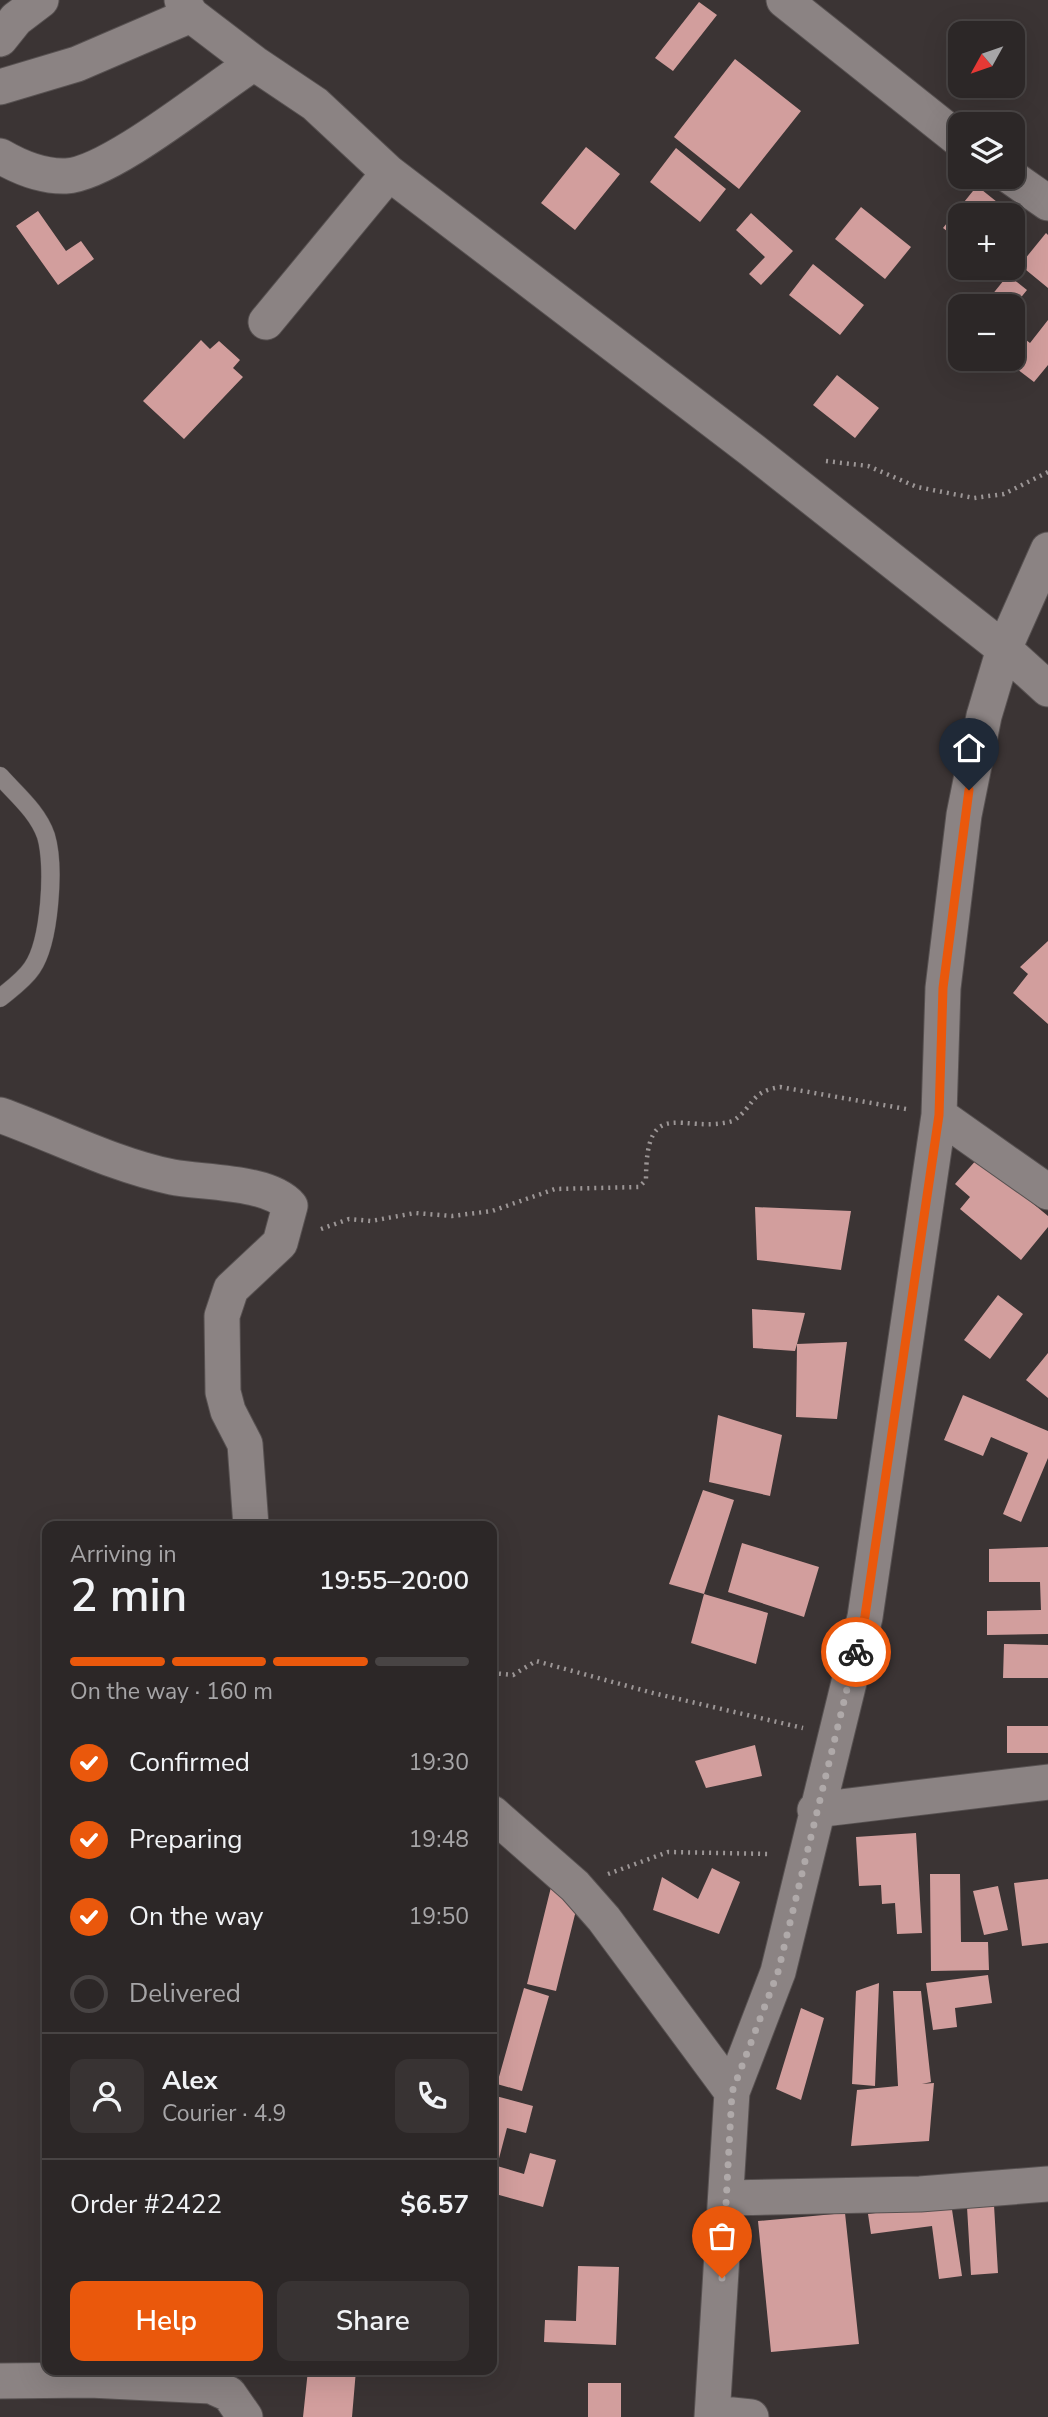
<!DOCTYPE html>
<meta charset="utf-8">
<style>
body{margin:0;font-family:"Nunito Sans",sans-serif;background:#383333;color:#f1f3f6;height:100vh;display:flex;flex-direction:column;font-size:26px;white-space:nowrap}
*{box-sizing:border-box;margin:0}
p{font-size:23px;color:#a6a5a7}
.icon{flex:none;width:38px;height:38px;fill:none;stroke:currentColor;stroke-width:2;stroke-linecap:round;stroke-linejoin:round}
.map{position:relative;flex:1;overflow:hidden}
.sheet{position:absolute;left:42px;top:1521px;width:455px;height:854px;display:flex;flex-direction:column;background:#2c2727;border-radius:14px;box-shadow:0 7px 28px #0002,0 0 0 2px #484444}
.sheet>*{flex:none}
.needle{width:46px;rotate:230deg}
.tools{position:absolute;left:948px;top:21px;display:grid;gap:14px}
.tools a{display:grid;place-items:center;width:77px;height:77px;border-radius:14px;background:#2c2727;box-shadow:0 7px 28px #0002,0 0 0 2px #484444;font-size:35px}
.pin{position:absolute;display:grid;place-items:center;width:60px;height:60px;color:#fff;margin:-72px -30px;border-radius:50% 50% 50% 0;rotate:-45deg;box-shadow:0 0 7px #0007}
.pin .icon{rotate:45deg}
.courier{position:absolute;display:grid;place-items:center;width:70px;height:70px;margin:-35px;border:5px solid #ea580c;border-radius:50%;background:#fff;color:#222;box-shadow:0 2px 9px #0007}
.summary em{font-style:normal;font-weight:600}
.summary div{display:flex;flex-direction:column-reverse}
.summary{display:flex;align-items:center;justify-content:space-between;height:119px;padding:0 28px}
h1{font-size:46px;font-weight:600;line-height:52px}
.bar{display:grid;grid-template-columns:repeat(4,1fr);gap:10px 7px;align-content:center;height:84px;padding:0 28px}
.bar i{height:9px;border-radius:5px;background:#484444}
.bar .on{background:#ea580c}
.bar p{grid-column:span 4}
.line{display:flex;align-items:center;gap:18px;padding:0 28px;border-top:2px solid #484444}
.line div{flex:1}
.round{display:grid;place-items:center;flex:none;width:74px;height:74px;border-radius:14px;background:#383333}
ol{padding:0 28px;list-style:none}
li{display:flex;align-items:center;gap:21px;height:77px}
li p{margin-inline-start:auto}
li .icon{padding:7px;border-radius:50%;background:#ea580c;color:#fff;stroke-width:4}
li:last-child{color:#a6a5a7}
li i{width:38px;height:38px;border:4px solid #484444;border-radius:50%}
.action{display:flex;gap:14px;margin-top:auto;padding:14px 28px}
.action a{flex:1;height:80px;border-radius:14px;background:#ea580c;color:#fff;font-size:28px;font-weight:600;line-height:80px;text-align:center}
.action a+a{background:#383333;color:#f1f3f6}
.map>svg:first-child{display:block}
</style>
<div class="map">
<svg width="1048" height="2417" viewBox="0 0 1048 2417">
<rect width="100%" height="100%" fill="#3b3434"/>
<path fill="#d29e9d" d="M 699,2 L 717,15 L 673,71 L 655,58 Z
M 735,59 L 801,111 L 739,189 L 674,137 Z
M 586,147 L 620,174 L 575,230 L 541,203 Z
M 676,148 L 726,189 L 700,222 L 650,182 Z
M 977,186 L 1027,226 L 1013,243 L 1013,215 L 961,215 L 961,242 L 943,228 Z
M 861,207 L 911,247 L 885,279 L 835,239 Z
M 38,211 L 66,251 L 81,241 L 94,259 L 58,285 L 16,226 Z
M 751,213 L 793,251 L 761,285 L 749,274 L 765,257 L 736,230 Z
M 1046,233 L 1048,235 L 1048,288 L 1020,265 Z
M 813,264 L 864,305 L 840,335 L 789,295 Z
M 1008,275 L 1027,290 L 1014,306 L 983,306 Z
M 1048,320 L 1048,365 L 1034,382 L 1004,359 L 1013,359 L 1013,330 L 1030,343 Z
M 201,340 L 210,349 L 219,341 L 240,360 L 233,368 L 243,377 L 184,439 L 143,401 Z
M 837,375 L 879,408 L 855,438 L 813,405 Z
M 1048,941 L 1048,1024 L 1013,993 L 1028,974 L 1020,967 Z
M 978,1158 L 1048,1216 L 1048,1227 L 1021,1260 L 960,1209 L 970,1197 L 955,1184 Z
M 755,1207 L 851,1211 L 841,1270 L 757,1260 Z
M 998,1295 L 1023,1314 L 990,1359 L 964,1340 Z
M 752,1309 L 805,1313 L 797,1344 L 847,1342 L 837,1419 L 796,1417 L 797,1344 L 795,1351 L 753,1348 Z
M 1048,1353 L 1048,1398 L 1026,1380 Z
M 963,1395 L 1048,1431 L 1048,1458 L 1021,1522 L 1003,1514 L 1028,1453 L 991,1437 L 983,1456 L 944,1440 Z
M 718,1415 L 782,1435 L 770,1496 L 709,1482 Z
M 703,1490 L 734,1500 L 704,1594 L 669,1584 Z
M 742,1543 L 819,1567 L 804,1617 L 728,1592 Z
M 1048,1547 L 1048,1634 L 987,1635 L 987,1611 L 1041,1610 L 1040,1582 L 989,1582 L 989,1549 Z
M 704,1594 L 768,1613 L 756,1664 L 691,1643 Z
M 1004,1644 L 1048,1645 L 1048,1678 L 1003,1678 Z
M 1007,1726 L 1048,1726 L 1048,1753 L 1007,1753 Z
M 755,1745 L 762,1776 L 706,1788 L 695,1761 Z
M 916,1833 L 922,1933 L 897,1934 L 895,1903 L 882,1904 L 881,1885 L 859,1886 L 856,1837 Z
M 712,1868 L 740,1882 L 719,1934 L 653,1910 L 662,1877 L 698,1899 Z
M 930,1874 L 960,1874 L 961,1942 L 988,1942 L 989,1970 L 931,1971 Z
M 554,1875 L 583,1882 L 556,1991 L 527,1984 Z
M 1048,1879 L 1048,1943 L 1022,1946 L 1014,1883 Z
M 998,1886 L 1008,1930 L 984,1935 L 973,1891 Z
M 988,1975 L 992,2003 L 955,2008 L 957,2027 L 933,2030 L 926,1983 Z
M 879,1983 L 875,2086 L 852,2084 L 856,1991 Z
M 524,1988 L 549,1996 L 522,2091 L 497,2084 Z
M 893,1991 L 921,1991 L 931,2082 L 922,2084 L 934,2083 L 929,2141 L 851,2146 L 857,2090 L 898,2086 Z
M 801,2008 L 824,2018 L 801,2100 L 776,2089 Z
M 492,2095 L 533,2106 L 526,2133 L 507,2128 L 497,2166 L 524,2174 L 530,2153 L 556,2160 L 543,2207 L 492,2193 Z
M 951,2203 L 962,2276 L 939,2279 L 932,2226 L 871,2234 L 868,2214 Z
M 994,2205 L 998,2273 L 971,2275 L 967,2207 Z
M 845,2213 L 859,2344 L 771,2352 L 758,2221 Z
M 578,2266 L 619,2267 L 616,2345 L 544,2342 L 545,2320 L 576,2321 Z
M 308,2370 L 356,2370 L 352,2417 L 303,2417 Z
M 588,2383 L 621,2383 L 621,2417 L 588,2417 Z"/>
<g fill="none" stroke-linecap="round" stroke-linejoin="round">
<g stroke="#575151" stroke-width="19">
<path id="lane" d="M 0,776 C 16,794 38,812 46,836 C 55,866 50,942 32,968 C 24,980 11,989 0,998"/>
</g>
<g stroke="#575151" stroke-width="37">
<path id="street" d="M 182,0 L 191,15 L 254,63 L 315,104 L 389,173 L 752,450 L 1004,649 L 1048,689
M 784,0 L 961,141
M 0,39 L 16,19 L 41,0
M 0,87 L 77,64 L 191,15
M 0,156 C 19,167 43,177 66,176 C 110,174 212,90 254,63
M 1011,177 L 1048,203
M 266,322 L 389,173
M 0,1115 C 56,1135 113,1165 172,1177 C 203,1183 269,1181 290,1206 L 280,1243 L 231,1289 L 222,1316 L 223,1392 L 228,1411 L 245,1444 L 251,1526
M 939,1115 L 1048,1192
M 815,1810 L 1048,1782
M 492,1813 L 575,1886 L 604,1919 L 732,2092
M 727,2198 L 920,2194 L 1048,2184
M 0,2381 L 90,2380 L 211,2386 L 229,2394 L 245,2417
M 713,2413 L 751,2417
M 712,2417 L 732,2092 L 778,1972 L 865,1617 L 939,1115 L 943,988 L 964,815 L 984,716 L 1004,649 L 1048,550"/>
</g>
<path stroke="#9c9696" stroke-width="4.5" stroke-dasharray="2 5" stroke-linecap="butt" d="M 826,461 L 868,466 L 917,487 L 974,498 L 1004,494 L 1048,472
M 321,1229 L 349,1219 L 371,1221 L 415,1213 L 452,1216 L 492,1211 L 555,1189 L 639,1187 L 646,1180 C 646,1093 682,1135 733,1121 C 755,1106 749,1092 780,1087 L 906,1109
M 492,1673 L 513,1675 L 536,1661 L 653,1693 L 803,1728
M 608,1874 L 668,1852 L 771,1854"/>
<use href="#lane" stroke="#8b8383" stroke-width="18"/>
<use href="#street" stroke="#8b8383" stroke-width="35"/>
</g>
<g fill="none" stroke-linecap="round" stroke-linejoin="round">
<path stroke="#afa9a9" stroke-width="7" stroke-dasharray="0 12.6" d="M 722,2278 L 732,2092 L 778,1972 L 856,1652"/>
<path stroke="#ea580c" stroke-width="9" d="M 856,1652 L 865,1616 L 939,1115 L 943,988 L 969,790"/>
</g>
</svg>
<div class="tools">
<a><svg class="needle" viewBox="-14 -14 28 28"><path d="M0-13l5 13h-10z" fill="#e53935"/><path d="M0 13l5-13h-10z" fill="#a6a5a7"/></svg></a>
<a><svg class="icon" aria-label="layers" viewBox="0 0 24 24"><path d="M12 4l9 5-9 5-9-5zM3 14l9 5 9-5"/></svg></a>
<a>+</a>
<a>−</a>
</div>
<div class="pin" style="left:722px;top:2278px;background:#ea580c"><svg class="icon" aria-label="bag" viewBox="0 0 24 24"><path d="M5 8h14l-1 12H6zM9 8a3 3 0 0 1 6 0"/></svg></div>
<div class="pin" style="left:969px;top:790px;background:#1f2937"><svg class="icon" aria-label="home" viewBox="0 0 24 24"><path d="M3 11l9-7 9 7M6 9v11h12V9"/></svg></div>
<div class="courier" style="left:856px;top:1652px"><svg class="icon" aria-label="bike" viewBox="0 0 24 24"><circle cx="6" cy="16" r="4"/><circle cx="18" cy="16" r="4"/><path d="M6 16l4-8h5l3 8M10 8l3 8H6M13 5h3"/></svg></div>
<section class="sheet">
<div class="summary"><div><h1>2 min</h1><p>Arriving in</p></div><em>19:55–20:00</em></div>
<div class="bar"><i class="on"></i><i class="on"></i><i class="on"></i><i></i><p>On the way · 160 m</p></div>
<ol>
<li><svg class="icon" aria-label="check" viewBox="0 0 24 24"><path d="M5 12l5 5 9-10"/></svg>Confirmed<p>19:30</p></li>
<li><svg class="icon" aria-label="check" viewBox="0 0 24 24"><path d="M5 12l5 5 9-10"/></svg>Preparing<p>19:48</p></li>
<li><svg class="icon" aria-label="check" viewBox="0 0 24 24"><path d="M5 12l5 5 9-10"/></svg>On the way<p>19:50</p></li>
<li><i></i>Delivered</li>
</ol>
<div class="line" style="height:126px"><a class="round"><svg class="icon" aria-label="person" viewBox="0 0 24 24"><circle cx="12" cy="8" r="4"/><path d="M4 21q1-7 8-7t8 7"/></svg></a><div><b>Alex</b><p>Courier · 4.9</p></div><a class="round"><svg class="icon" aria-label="phone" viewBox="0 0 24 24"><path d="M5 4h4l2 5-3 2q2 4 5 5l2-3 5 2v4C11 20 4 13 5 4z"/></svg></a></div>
<div class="line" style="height:91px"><div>Order #2422</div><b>$6.57</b></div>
<div class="action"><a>Help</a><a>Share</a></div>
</section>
</div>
